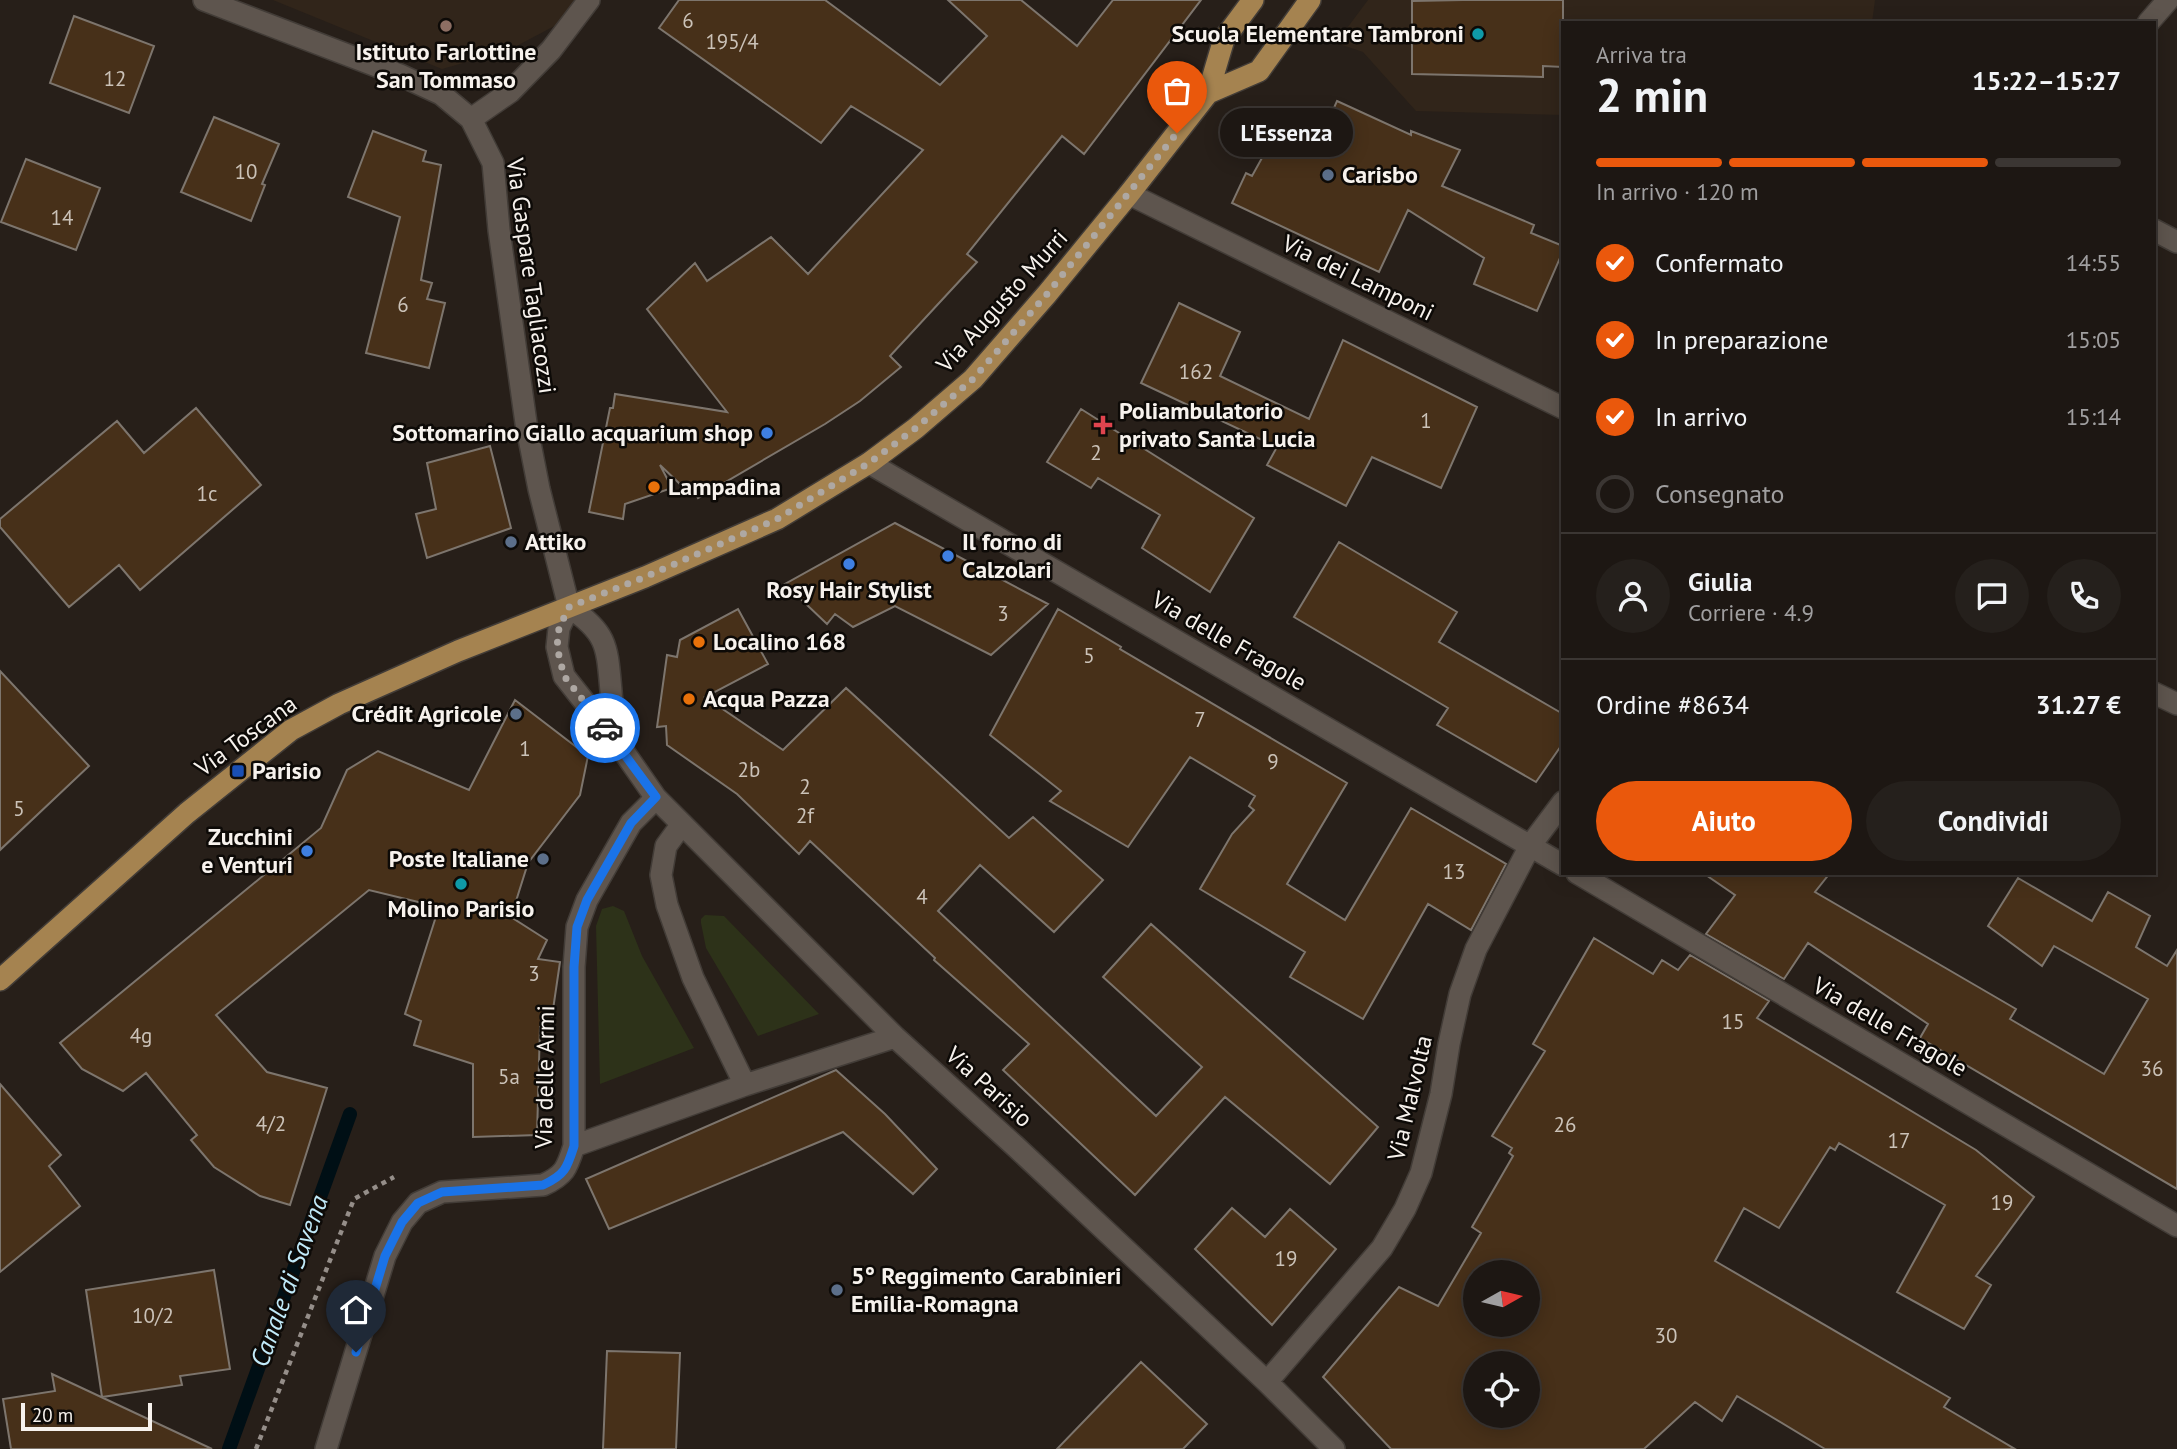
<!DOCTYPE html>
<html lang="it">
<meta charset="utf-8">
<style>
body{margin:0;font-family:"PT Sans",sans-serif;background:#25201c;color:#f1f3f6;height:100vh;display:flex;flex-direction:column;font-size:26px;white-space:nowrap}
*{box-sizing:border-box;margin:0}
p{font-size:23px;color:#a09fa0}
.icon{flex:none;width:38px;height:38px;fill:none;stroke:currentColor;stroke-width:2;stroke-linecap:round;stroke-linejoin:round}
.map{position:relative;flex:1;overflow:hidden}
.sheet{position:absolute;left:1561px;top:21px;width:595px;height:854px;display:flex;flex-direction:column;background:#1d1713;border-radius:0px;box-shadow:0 4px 18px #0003,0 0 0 2px #3b3633}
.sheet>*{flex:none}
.needle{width:46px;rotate:82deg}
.fabs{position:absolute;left:1463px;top:1260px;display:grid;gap:14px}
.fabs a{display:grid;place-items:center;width:77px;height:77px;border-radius:50%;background:#1d1713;box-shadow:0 4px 18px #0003,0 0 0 2px #3b3633;font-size:35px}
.scale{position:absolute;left:21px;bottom:18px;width:131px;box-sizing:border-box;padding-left:7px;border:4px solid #f7f2ed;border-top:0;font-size:19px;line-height:24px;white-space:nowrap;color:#f7f2ed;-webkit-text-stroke:5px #0d0a07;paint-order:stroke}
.pin{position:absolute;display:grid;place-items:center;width:60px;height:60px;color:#fff;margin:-72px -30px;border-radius:50% 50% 50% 0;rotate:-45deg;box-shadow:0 0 7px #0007}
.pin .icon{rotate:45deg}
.courier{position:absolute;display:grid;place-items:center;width:70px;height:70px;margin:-35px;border:5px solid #1a73e8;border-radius:50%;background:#fff;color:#222;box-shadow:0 2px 9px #0007}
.bubble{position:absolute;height:49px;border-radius:24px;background:#1d1713;box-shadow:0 4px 18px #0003,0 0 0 2px #3b3633;font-size:23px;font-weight:800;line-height:49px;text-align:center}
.head em{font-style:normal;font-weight:800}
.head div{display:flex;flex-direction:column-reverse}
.head{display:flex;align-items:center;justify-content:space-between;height:119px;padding:0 35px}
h1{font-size:46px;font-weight:800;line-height:52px}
.bar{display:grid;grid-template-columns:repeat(4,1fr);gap:10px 7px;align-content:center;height:84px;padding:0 35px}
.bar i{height:9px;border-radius:5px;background:#3b3633}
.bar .selected{background:#ea580c}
.bar p{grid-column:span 4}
.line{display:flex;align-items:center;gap:18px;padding:0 35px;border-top:2px solid #3b3633}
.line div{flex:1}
.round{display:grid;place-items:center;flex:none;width:74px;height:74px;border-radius:37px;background:#25201c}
ol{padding:0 35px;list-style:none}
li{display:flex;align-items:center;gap:21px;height:77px}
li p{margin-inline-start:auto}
li .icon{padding:7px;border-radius:50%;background:#ea580c;color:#fff;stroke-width:4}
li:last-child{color:#a09fa0}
li i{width:38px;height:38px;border:4px solid #3b3633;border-radius:50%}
.primary-button{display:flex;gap:14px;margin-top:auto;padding:14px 35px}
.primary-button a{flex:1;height:80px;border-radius:42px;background:#ea580c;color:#fff;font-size:28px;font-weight:800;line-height:80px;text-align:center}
.primary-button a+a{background:#25201c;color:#f1f3f6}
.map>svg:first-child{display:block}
</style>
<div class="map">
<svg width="2177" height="1449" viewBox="0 0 2177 1449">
<rect width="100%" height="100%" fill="#271f19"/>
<path fill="#31251a" d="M 273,0 L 589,0 L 579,13 L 509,50 L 442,69 Z
M 1368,0 L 1875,0 L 1872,23 L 1563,23 L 1563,115 L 1416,111 L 1363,52 L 1336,43 Z"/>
<path fill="#2d3219" d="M 613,906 L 624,911 L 642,956 L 694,1048 L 600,1084 L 596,926 L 602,909 Z
M 705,915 L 724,916 L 819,1014 L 758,1036 L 706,948 L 701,923 L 701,919 Z"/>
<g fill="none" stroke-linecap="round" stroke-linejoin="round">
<path stroke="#000f15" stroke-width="14" d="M 229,1449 L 350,1114"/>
</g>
<path fill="#473019" stroke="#7d756d" stroke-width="2" fill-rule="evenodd" d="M 679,0 L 825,0 L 940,85 L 987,36 L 948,0 L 1021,0 L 1077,46 L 1113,0 L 1201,0 L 1084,154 L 1062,136 L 967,254 L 977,262 L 890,356 L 901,367 L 860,401 L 825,424 L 698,498 L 689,482 L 681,485 L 660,465 L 672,488 L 625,504 L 623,519 L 589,512 L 610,408 L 613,408 L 615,394 L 727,412 L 647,309 L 695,263 L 707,281 L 771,237 L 808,274 L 923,150 L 851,106 L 821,143 L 659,28 Z
M 1463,0 L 1563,0 L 1563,67 L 1543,66 L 1543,77 L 1412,74 L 1412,1 Z
M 74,16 L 154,46 L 129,113 L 50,83 Z
M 1337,101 L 1411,135 L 1411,131 L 1460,150 L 1442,186 L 1534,225 L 1531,233 L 1563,246 L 1563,251 L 1537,311 L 1474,284 L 1484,258 L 1408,210 L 1379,272 L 1232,203 L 1246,173 L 1252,176 L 1278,129 L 1316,148 Z
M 214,117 L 279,144 L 262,184 L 265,185 L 251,221 L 181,192 Z
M 373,131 L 426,151 L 423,161 L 441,165 L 421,280 L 432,283 L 427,299 L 445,303 L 429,368 L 366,353 L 400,217 L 348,197 Z
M 26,159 L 100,188 L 76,250 L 1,222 Z
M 1179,303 L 1240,332 L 1220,376 L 1309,419 L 1343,340 L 1477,407 L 1441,488 L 1372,457 L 1346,506 L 1267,465 L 1277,447 L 1141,383 Z
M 196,408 L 261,485 L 140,590 L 119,565 L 69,607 L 0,527 L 0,519 L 117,421 L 144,453 Z
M 1081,409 L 1254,518 L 1210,592 L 1142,548 L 1160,515 L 1098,478 L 1091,488 L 1047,462 Z
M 490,446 L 511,528 L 427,558 L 416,514 L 436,509 L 427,463 Z
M 895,523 L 1048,604 L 991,655 L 895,606 L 853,627 L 835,614 L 827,624 L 785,584 Z
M 1339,542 L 1457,612 L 1439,642 L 1563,714 L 1563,743 L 1536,782 L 1437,725 L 1448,708 L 1294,617 Z
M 738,609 L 768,664 L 705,697 L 783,750 L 846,688 L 1009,838 L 1033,817 L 1103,880 L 1054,932 L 980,865 L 938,911 L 1156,1116 L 1202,1067 L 1103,977 L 1151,924 L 1378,1127 L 1330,1184 L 1225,1097 L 1135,1195 L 1003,1070 L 1029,1044 L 934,960 L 935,958 L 810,841 L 799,854 L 737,794 L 667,745 L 666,726 L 657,727 L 667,655 L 677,657 L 680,640 Z
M 1058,609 L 1121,647 L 1120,649 L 1347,783 L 1287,884 L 1345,920 L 1411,808 L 1506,864 L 1471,930 L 1428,904 L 1363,1019 L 1290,977 L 1305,952 L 1200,889 L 1232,834 L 1254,810 L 1249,806 L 1255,796 L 1190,757 L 1128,847 L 1050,801 L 1061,791 L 990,735 Z
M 0,671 L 89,766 L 0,850 Z
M 515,700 L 588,756 L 580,795 L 528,863 L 511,917 L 547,940 L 538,959 L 560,962 L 550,1030 L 540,1027 L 537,1135 L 473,1137 L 473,1064 L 414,1045 L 421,1021 L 405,1014 L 439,907 L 369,890 L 216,1015 L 267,1072 L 327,1088 L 290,1205 L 260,1196 L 214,1167 L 191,1140 L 197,1135 L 146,1073 L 123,1091 L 82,1069 L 60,1043 L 321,828 L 347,770 L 378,751 L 469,790 Z
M 1703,873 L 1830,873 L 1815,892 L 2016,1009 L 2010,1019 L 2104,1074 L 2148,999 L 2054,946 L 2042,966 L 1988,926 L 2018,878 L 2092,921 L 2108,892 L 2150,916 L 2136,947 L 2167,966 L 2177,950 L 2177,1189 L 1920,1038 L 1928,1024 L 1808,943 L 1784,979 L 1706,934 L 1735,895 Z
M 1594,938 L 1653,974 L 1662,960 L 1678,970 L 1690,955 L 1769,1001 L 1757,1018 L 1976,1150 L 2034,1197 L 1976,1276 L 1991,1285 L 1964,1329 L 1897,1292 L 1945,1205 L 1839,1143 L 1835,1150 L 1830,1147 L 1779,1228 L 1744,1208 L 1715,1261 L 1950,1398 L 1944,1407 L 2015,1449 L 1825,1449 L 1737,1396 L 1722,1421 L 1695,1402 L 1644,1449 L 1391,1449 L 1323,1377 L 1399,1287 L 1438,1306 L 1481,1233 L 1472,1227 L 1513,1156 L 1509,1153 L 1512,1148 L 1492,1136 L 1545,1051 L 1533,1044 ZM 1475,1272 L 1528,1272 L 1528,1325 L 1475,1325 ZM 1475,1363 L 1528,1363 L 1528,1416 L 1475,1416 Z
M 836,1070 L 885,1114 L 937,1169 L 913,1194 L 843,1132 L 609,1229 L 586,1179 Z
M 0,1084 L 61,1155 L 49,1166 L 80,1206 L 0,1272 Z
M 1232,1208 L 1265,1237 L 1290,1209 L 1336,1249 L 1272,1325 L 1195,1249 Z
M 214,1270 L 230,1369 L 180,1376 L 182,1385 L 102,1397 L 86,1290 Z
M 607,1351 L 680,1353 L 676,1449 L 603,1449 Z
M 1141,1362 L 1207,1424 L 1183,1449 L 1057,1449 Z
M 52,1374 L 212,1449 L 11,1449 L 3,1399 L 55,1391 Z"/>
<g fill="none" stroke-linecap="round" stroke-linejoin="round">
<g stroke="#423c37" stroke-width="24">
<path id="minor" d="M 204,0 L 400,75 L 441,94 L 471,119 L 493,163 L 499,230 L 526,423 L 539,489 L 569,607
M 2148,23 L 2168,0
M 471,119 L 510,92 L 551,50 L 589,0
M 1129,194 L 1563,408
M 2154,230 L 2177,242
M 869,463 L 1563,865
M 569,607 L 559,628 L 557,647 L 564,676 L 624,752 L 656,798 L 895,1037 L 1015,1146 L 1267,1382 L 1334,1449
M 569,607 C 608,633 607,647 611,691 C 612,709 617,727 622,745
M 2154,693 L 2177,704
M 682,824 L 666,846 L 661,875 L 667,905 L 693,978 L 745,1085
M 1577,873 L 2177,1226
M 574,1146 L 745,1085 L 895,1037
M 1267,1382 L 1382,1248 L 1405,1209 L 1421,1173 L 1441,1094 L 1449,1044 L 1460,994 L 1476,949 L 1530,846 L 1563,802
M 326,1449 L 385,1256 L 402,1222 L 418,1203 L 442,1192 L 543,1185 C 565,1175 567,1168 574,1146 L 574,967 L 577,927 L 587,900 L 631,823 L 656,798"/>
</g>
<g stroke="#423c37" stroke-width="24">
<path id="major" d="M 1208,93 L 1259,71 L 1310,0
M 0,980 L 187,813 L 291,730 L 339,704 L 458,651 L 645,577 L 777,519 L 869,463 L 916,428 L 973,379 L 1047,294 L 1129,194 L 1208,93 L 1224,39 L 1253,0"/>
</g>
<path stroke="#958e89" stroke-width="4.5" stroke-dasharray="5 5" stroke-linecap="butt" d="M 256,1449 L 354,1199 L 394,1177"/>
<use href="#minor" stroke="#5e554e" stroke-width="21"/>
<use href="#major" stroke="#a58350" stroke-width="21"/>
</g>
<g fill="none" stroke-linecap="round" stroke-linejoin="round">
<path stroke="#aea8a3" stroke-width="7" stroke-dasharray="0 12.6" d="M 605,728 L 564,676 L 557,647 L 559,628 L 569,607 L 645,577 L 777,519 L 869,463 L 916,428 L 973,379 L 1047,294 L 1177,133"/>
<path stroke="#1a73e8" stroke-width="9" d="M 356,1352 L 385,1256 L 402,1222 L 418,1203 L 442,1192 L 543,1185 C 565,1175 567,1168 574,1146 L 574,967 L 577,927 L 587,900 L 631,823 L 656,797 L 605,728"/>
</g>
<circle fill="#8d6e63" stroke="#0d0a07" stroke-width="2.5" cx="446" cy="26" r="7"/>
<g fill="#0f9aa8" stroke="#0d0a07" stroke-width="2.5">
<circle cx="1478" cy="34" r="7"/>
<circle cx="461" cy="884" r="7"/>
</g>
<g fill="#5c6f8a" stroke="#0d0a07" stroke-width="2.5">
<circle cx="1328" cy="175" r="7"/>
<circle cx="511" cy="542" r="7"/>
<circle cx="516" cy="714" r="7"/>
<circle cx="543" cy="859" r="7"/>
<circle cx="837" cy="1290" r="7"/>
</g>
<path fill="#e0444e" stroke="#0d0a07" stroke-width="2.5" d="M1099.5 414.5h7v7h7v7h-7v7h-7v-7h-7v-7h7z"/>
<g fill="#3f7fe0" stroke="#0d0a07" stroke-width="2.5">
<circle cx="767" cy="433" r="7"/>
<circle cx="948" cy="556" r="7"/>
<circle cx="849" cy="564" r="7"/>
<circle cx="307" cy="851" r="7"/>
</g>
<g fill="#e8710a" stroke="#0d0a07" stroke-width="2.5">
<circle cx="654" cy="487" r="7"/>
<circle cx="699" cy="642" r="7"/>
<circle cx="689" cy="699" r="7"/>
</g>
<rect fill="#1a4fb4" stroke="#0d0a07" stroke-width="2.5" x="231" y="764" width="14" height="14" rx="3.5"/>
<g text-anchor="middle" stroke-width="5" stroke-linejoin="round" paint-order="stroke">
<g font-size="21" fill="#cbc2b8">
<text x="688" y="28">6</text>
<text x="732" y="49">195/4</text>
<text x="115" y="86">12</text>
<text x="246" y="179">10</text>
<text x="62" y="225">14</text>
<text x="403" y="312">6</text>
<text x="1196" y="379">162</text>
<text x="1426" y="428">1</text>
<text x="1096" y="460">2</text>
<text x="207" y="501">1c</text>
<text x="1003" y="621">3</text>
<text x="1089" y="663">5</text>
<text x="1200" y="727">7</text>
<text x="525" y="756">1</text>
<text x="1273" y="769">9</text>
<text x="749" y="777">2b</text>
<text x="805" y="794">2</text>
<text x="19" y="816">5</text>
<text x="805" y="823">2f</text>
<text x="1454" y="879">13</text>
<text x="922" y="904">4</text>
<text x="534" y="981">3</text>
<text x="1733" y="1029">15</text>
<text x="141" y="1043">4g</text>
<text x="2152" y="1076">36</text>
<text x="509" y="1084">5a</text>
<text x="271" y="1131">4/2</text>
<text x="1565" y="1132">26</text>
<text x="1899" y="1148">17</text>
<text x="2002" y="1210">19</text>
<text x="1286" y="1266">19</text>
<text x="153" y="1323">10/2</text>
<text x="1666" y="1343">30</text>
</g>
<g font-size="24" font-weight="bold" fill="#f7f2ed" stroke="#0d0a07" text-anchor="start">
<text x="1464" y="42" text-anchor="end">Scuola Elementare Tambroni</text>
<text x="446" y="60" text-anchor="middle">Istituto Farlottine<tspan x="446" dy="28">San Tommaso</tspan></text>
<text x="1342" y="183">Carisbo</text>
<text x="1119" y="419">Poliambulatorio<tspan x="1119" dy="28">privato Santa Lucia</tspan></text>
<text x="753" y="441" text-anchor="end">Sottomarino Giallo acquarium shop</text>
<text x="668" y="495">Lampadina</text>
<text x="525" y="550">Attiko</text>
<text x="962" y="550">Il forno di<tspan x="962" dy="28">Calzolari</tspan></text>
<text x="849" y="598" text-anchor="middle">Rosy Hair Stylist</text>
<text x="713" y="650">Localino 168</text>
<text x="703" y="707">Acqua Pazza</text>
<text x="502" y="722" text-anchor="end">Crédit Agricole</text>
<text x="252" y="779">Parisio</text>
<text x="293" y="845" text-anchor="end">Zucchini<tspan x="293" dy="28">e Venturi</tspan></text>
<text x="529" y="867" text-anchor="end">Poste Italiane</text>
<text x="461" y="917" text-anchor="middle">Molino Parisio</text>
<text x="851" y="1284">5° Reggimento Carabinieri<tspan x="851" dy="28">Emilia-Romagna</tspan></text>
</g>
<g font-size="24" fill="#f7f2ed" stroke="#0d0a07">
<text transform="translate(531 276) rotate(82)" y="8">Via Gaspare Tagliacozzi</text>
<text transform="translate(1358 278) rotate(26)" y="8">Via dei Lamponi</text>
<text transform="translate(1002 301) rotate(-48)" y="8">Via Augusto Murri</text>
<text transform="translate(1229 641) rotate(30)" y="8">Via delle Fragole</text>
<text transform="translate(246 736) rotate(-36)" y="8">Via Toscana</text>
<text transform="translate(1890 1027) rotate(30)" y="8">Via delle Fragole</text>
<text transform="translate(545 1077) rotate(-89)" y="8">Via delle Armi</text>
<text transform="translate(989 1087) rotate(42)" y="8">Via Parisio</text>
<text transform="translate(1410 1098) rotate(-77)" y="8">Via Malvolta</text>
</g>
<g font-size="26" font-style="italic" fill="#c1eaf9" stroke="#0d0a07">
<text transform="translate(289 1281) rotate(-70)" y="9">Canale di Savena</text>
</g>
</g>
</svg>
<div class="fabs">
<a><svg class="needle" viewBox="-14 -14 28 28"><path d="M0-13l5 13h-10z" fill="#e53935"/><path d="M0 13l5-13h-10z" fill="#a09fa0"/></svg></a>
<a><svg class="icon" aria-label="locate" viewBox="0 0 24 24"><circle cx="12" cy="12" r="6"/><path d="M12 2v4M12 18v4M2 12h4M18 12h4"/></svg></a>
</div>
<div class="scale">20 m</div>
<div class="pin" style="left:1177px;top:133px;background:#ea580c"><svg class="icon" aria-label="bag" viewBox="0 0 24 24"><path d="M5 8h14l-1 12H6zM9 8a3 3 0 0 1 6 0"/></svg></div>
<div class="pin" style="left:356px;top:1352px;background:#1f2937"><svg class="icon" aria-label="home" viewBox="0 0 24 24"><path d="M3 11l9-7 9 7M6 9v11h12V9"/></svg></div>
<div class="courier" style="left:605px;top:728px"><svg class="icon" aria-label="car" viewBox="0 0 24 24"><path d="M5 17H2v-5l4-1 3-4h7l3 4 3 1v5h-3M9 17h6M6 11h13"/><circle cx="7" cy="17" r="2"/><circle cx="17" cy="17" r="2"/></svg></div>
<div class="bubble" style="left:1220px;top:108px;width:133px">L'Essenza</div>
<section class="sheet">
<div class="head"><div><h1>2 min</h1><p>Arriva tra</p></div><em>15:22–15:27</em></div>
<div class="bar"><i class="selected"></i><i class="selected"></i><i class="selected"></i><i></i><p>In arrivo · 120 m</p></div>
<ol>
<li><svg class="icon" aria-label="check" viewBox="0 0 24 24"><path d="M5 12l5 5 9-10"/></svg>Confermato<p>14:55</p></li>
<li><svg class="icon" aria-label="check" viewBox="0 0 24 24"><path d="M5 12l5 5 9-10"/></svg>In preparazione<p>15:05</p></li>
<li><svg class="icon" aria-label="check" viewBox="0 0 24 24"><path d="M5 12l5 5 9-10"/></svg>In arrivo<p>15:14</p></li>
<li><i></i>Consegnato</li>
</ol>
<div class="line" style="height:126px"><a class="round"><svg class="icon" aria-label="person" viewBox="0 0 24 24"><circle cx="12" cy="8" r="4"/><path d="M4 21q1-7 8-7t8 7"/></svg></a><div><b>Giulia</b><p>Corriere · 4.9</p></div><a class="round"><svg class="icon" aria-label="chat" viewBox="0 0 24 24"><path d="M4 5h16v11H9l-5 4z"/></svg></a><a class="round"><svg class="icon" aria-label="phone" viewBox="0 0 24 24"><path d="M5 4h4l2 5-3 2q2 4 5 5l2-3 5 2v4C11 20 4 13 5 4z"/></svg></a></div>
<div class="line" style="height:91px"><div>Ordine #8634</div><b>31.27 €</b></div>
<div class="primary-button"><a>Aiuto</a><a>Condividi</a></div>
</section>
</div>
